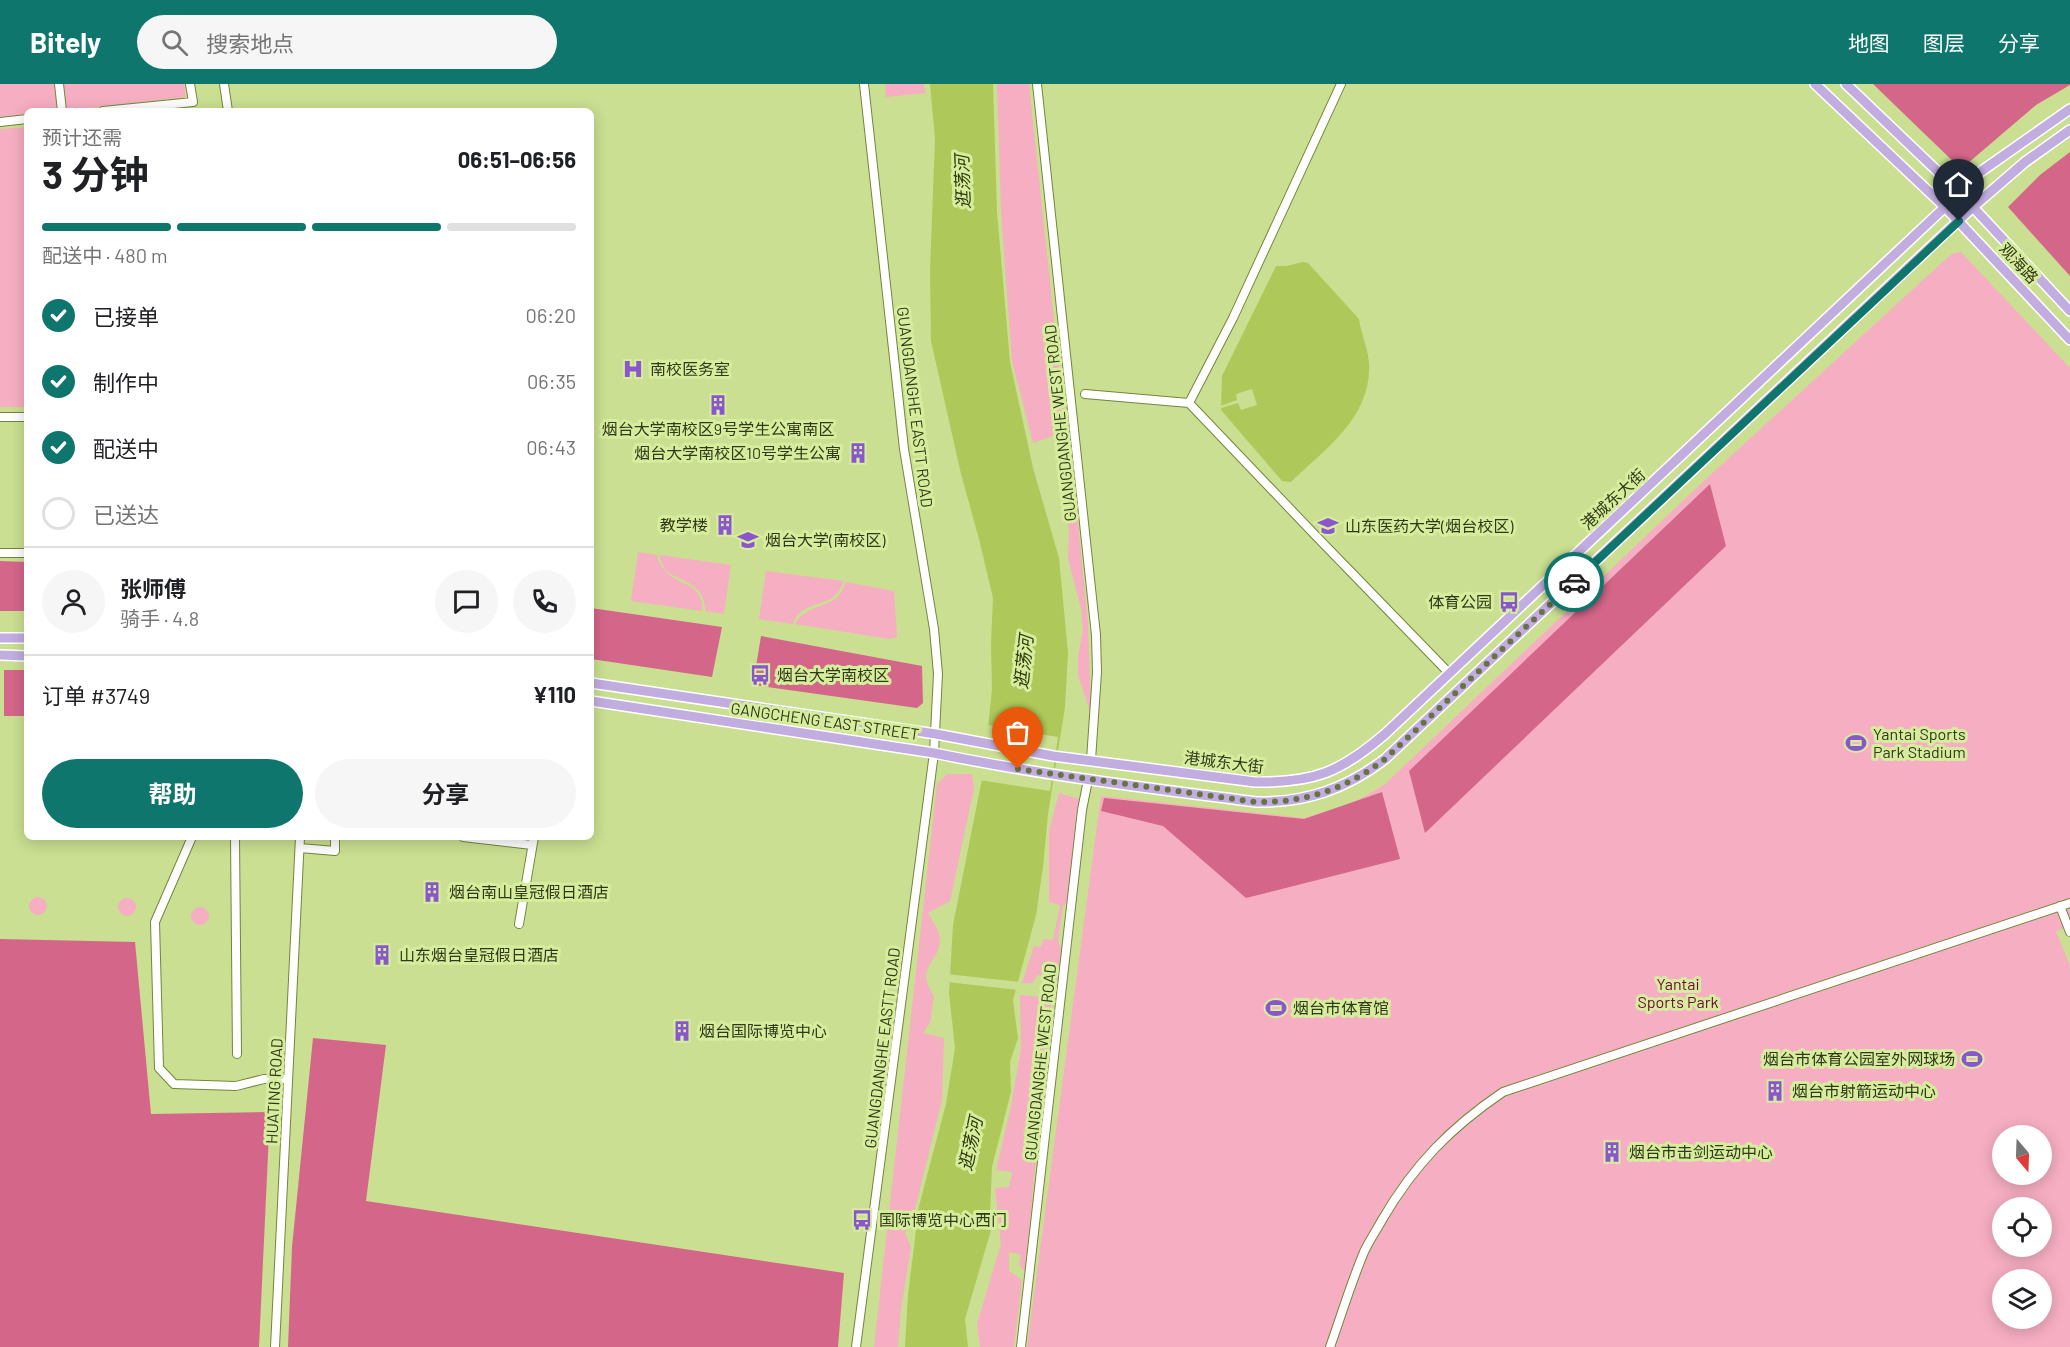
<!DOCTYPE html>
<html lang="zh">
<meta charset="utf-8">
<style>
body{margin:0;font-family:Barlow,"Noto Sans SC",sans-serif;background:#f6f6f6;color:#202124;height:100vh;display:flex;flex-direction:column;font-size:22px;white-space:nowrap}
*{box-sizing:border-box;margin:0}
p{font-size:20px;color:#757577}
.icon{flex:none;width:33px;height:33px;fill:none;stroke:currentColor;stroke-width:2;stroke-linecap:round;stroke-linejoin:round}
.map{position:relative;flex:1;overflow:hidden}
.side{position:absolute;left:24px;top:24px;width:570px;height:732px;display:flex;flex-direction:column;background:#fff;border-radius:9px;box-shadow:0 3px 15px #0003}
.side>*{flex:none}
.needle{width:39px;rotate:161deg}
.buttons{position:absolute;left:1992px;top:1041px;display:grid;gap:12px}
.buttons a{display:grid;place-items:center;width:60px;height:60px;border-radius:50%;background:#fff;box-shadow:0 3px 15px #0003;font-size:30px}
.pin{position:absolute;display:grid;place-items:center;width:51px;height:51px;color:#fff;margin:-62px -26px;border-radius:50% 50% 50% 0;rotate:-45deg;box-shadow:0 0 6px #0007}
.pin .icon{rotate:45deg}
.courier{position:absolute;display:grid;place-items:center;width:60px;height:60px;margin:-30px;border:4px solid #0f766e;border-radius:50%;background:#fff;color:#222;box-shadow:0 2px 8px #0007}
.headline em{font-style:normal;font-weight:700}
.headline div{display:flex;flex-direction:column-reverse}
.headline{display:flex;align-items:center;justify-content:space-between;height:102px;padding:0 18px}
h1{font-size:39px;font-weight:700;line-height:45px}
.bar{display:grid;grid-template-columns:repeat(4,1fr);gap:9px 6px;align-content:center;height:72px;padding:0 18px}
.bar i{height:8px;border-radius:4px;background:#e0e0e0}
.bar .current{background:#0f766e}
.bar p{grid-column:span 4}
.line{display:flex;align-items:center;gap:15px;padding:0 18px;border-top:2px solid #e0e0e0}
.line div{flex:1}
.round{display:grid;place-items:center;flex:none;width:63px;height:63px;border-radius:32px;background:#f6f6f6}
ol{padding:0 18px;list-style:none}
li{display:flex;align-items:center;gap:18px;height:66px}
li p{margin-inline-start:auto}
li .icon{padding:6px;border-radius:50%;background:#0f766e;color:#fff;stroke-width:4}
li:last-child{color:#757577}
li i{width:33px;height:33px;border:3px solid #e0e0e0;border-radius:50%}
.primary-button{display:flex;gap:12px;margin-top:auto;padding:12px 18px}
.primary-button a{flex:1;height:69px;border-radius:36px;background:#0f766e;color:#fff;font-size:24px;font-weight:700;line-height:69px;text-align:center}
.primary-button a+a{background:#f6f6f6;color:#202124}
header{display:flex;align-items:center;gap:36px;box-sizing:border-box;height:84px;padding:0 30px;background:#0f766e;color:#fff}
header strong{font-size:28px}
nav{display:flex;gap:33px;margin-inline-start:auto;font-size:21px}
.search{width:420px;height:54px;background:#f6f6f6;display:flex;align-items:center;gap:15px;box-sizing:border-box;padding:0 21px;border-radius:33px;color:#757577;font-size:22px}
.map>svg:first-child{display:block}
</style>
<header>
<strong>Bitely</strong>
<div class="search"><svg class="icon" aria-label="search" viewBox="0 0 24 24"><circle cx="10" cy="10" r="6"/><path d="M15 15l6 6"/></svg>搜索地点</div>
<nav><a>地图</a><a>图层</a><a>分享</a></nav>
</header>
<div class="map">
<svg width="2070" height="1263" viewBox="0 0 2070 1263">
<rect width="100%" height="100%" fill="#cadf91"/>
<path fill="#f6aec2" fill-rule="evenodd" d="M 0,0 L 55,0 L 58,27 L 27,27 L 27,30 L 0,33 Z
M 61,0 L 184,0 L 186,13 L 64,27 Z
M 885,0 L 923,0 L 926,9 L 886,13 Z
M 997,0 L 1029,0 L 1063,320 L 1073,390 L 1088,539 L 1091,630 L 1078,591 L 1078,573 L 1083,546 L 1081,524 L 1068,475 L 1069,446 L 1065,425 L 1063,392 L 1053,352 L 1033,359 L 1012,277 L 1001,128 Z
M 27,43 L 27,323 L 0,323 L 0,45 Z
M 1961,168 L 2070,284 L 2070,842 L 2056,847 L 2070,882 L 2070,1263 L 1027,1263 L 1101,712 L 1304,734 L 1338,724 L 1362,714 L 1384,701 L 1707,394 L 1948,173 L 1954,169 ZM 2002,1052 L 2042,1052 L 2042,1090 L 2002,1090 ZM 2002,1124 L 2042,1124 L 2042,1162 L 2002,1162 ZM 2002,1196 L 2042,1196 L 2042,1234 L 2002,1234 Z
M 638,468 L 657,471 C 665,506 705,492 702,527 L 631,517 Z
M 659,471 L 731,481 L 724,530 L 705,527 C 706,501 684,498 667,488 L 664,484 Z
M 766,487 L 843,497 C 837,527 801,513 793,540 L 759,535 Z
M 845,498 L 894,507 L 897,553 L 890,555 L 795,540 C 807,517 841,526 845,498 Z
M 947,690 L 972,690 L 974,704 L 950,817 L 928,829 C 931,835 937,843 939,850 C 945,878 912,879 934,912 L 930,939 L 923,949 L 944,954 L 942,1016 L 912,1137 L 905,1149 L 911,1163 L 901,1225 L 898,1263 L 874,1263 L 937,700 Z
M 1059,709 L 1079,715 L 1067,818 L 1063,822 L 1058,856 L 1061,865 L 1057,901 L 1046,899 L 1046,892 L 1037,891 L 1033,899 L 1022,899 L 1034,862 L 1041,863 L 1043,855 L 1053,856 L 1060,821 L 1049,818 L 1049,747 Z
M29 822a9 9 0 1 1 18 0a9 9 0 1 1-18 0Z
M118 823a9 9 0 1 1 18 0a9 9 0 1 1-18 0Z
M191 832a9 9 0 1 1 18 0a9 9 0 1 1-18 0Z
M 1020,911 L 1052,914 L 1039,1044 L 1025,1043 L 1023,1049 L 1026,1060 L 1037,1063 L 1025,1188 L 1019,1180 L 1021,1171 L 1009,1168 L 1009,1187 L 1022,1196 L 1014,1263 L 980,1263 L 977,1240 L 1001,1160 L 995,1104 L 1009,1103 L 1012,1088 L 996,1086 L 1010,1027 L 1021,965 Z"/>
<path fill="#d4668a" d="M 1873,0 L 2070,0 L 2070,1 L 2036,21 L 1961,85 Z
M 2070,68 L 2070,192 L 2008,123 L 2040,91 Z
M 1710,400 L 1726,462 L 1425,749 L 1409,687 Z
M 0,477 L 27,478 L 27,527 L 0,527 Z
M 591,524 L 722,543 L 712,593 L 591,575 Z
M 761,552 L 922,582 L 923,619 L 917,624 L 753,601 Z
M 4,586 L 27,586 L 27,632 L 4,632 Z
M 1382,708 L 1400,775 L 1246,814 L 1163,742 L 1101,727 L 1104,714 L 1304,735 Z
M 0,855 L 135,858 L 151,1030 L 270,1028 L 259,1263 L 0,1263 Z
M 313,954 L 386,961 L 366,1117 L 844,1189 L 838,1263 L 288,1263 L 292,1163 Z"/>
<path fill="#aec959" d="M 930,0 L 993,0 L 997,128 L 1010,278 L 1033,384 L 1059,474 L 1068,569 L 1065,623 L 1048,730 L 1043,783 L 1036,831 L 1013,916 L 1018,954 L 1010,978 L 1011,1008 L 992,1083 L 990,1127 L 991,1146 L 965,1235 L 968,1263 L 905,1263 L 908,1211 L 919,1122 L 946,1020 L 955,964 L 949,909 L 953,841 L 984,685 L 992,605 L 991,559 L 993,514 L 979,455 L 961,390 L 931,257 L 930,187 L 935,55 Z
M 1303,178 L 1308,179 L 1359,235 C 1361,250 1368,264 1369,279 C 1372,333 1326,364 1291,398 L 1282,397 L 1221,326 L 1222,292 L 1276,182 L 1286,182 Z"/>
<path fill="#cadf91" d="M 1252,305 L 1257,321 L 1241,326 L 1238,319 L 1221,324 L 1220,322 L 1237,316 L 1236,310 Z
M 988,641 L 1058,653 L 1050,707 L 979,696 Z
M 947,890 L 1020,898 L 1018,906 L 947,898 Z"/>
<g fill="none" stroke-linecap="round" stroke-linejoin="round">
<g stroke="#74863a" stroke-width="10">
<path id="minor" d="M 59,0 L 62,27
M 224,0 L 228,27
M 1037,0 L 1096,551 L 1097,588 L 1091,676
M 103,27 L 193,18 L 190,0
M 0,38 L 27,35
M 1085,310 L 1189,319 L 1233,234 L 1341,0
M 1189,319 L 1316,452 L 1449,589
M 0,333 L 27,333
M 0,469 L 27,469
M 192,753 L 155,838 L 159,984 L 174,1000 L 236,1002 L 264,995 L 288,995
M 235,753 L 237,970
M 463,753 L 532,761
M 300,764 L 335,767 L 335,753
M 2060,822 L 2070,848
M 519,840 L 534,753
M 275,1263 L 300,753
M 856,1263 L 934,669 L 938,590 L 934,545 L 904,365 L 864,0
M 1021,1263 L 1082,726 L 1088,696
M 1330,1263 C 1341,1232 1351,1199 1364,1168 C 1369,1157 1376,1147 1382,1136 C 1414,1081 1450,1044 1503,1008 L 2070,819"/>
</g>
<g stroke="#fff" stroke-width="12">
<path id="major" d="M 1815,0 L 1945,123 L 2070,256
M 1846,0 L 1956,105 L 2070,227
M 0,554 L 27,554
M 0,571 L 27,572
M 591,599 L 936,650 L 1053,672 L 1255,698 C 1314,699 1341,688 1385,650 L 1945,123 L 1956,105 L 2070,25
M 591,617 L 934,669 C 1040,691 1149,704 1256,718 C 1305,719 1346,705 1385,675 L 1973,123 L 2025,78 L 2070,46"/>
</g>
<use href="#minor" stroke="#fff" stroke-width="8"/>
<use href="#major" stroke="#c1addf" stroke-width="9"/>
</g>
<g fill="none" stroke-linecap="round" stroke-linejoin="round">
<path stroke="#677343" stroke-width="6" stroke-dasharray="0 10.8" d="M 1018,685 L 1256,718 C 1305,719 1346,705 1385,675 L 1574,498"/>
<path stroke="#0f766e" stroke-width="8" d="M 1574,498 L 1959,137"/>
</g>
<defs>
<g id="hospital-bare" transform="scale(1.62)"><path d="M-5-5h3v3.5h4V-5h3V5h-3V1.5h-4V5h-3Z" fill="#8a56ce" stroke="#d7ed9e" stroke-width="2.5" paint-order="stroke"/></g>
<g id="building-bare" transform="scale(1.62)"><path d="M-4-6H4V6H1V3H-1V6H-4ZM-2.5-4.3h1.7v1.8h-1.7ZM.8-4.3h1.7v1.8H.8ZM-2.5-1h1.7V.8h-1.7ZM.8-1h1.7V.8H.8Z" fill="#8a56ce" stroke="#d7ed9e" stroke-width="2.5" paint-order="stroke"/></g>
<g id="university-bare" transform="scale(1.62)"><path d="M0-5L7-2L0 1L-7-2ZM-4 1L0 2.5L4 1V4Q0 6-4 4Z" fill="#8a56ce" stroke="#d7ed9e" stroke-width="2.5" paint-order="stroke"/></g>
<g id="bus-bare" transform="scale(1.62)"><path d="M-5-6H5V4H4V6H2V4H-2V6H-4V4H-5ZM-3.5-4V0h7V-4ZM-3.5 1.2v1.5H-2V1.2ZM2 1.2v1.5H3.5V1.2Z" fill="#8a56ce" stroke="#d7ed9e" stroke-width="2.5" paint-order="stroke"/></g>
<g id="stadium-bare" transform="scale(1.62)"><path d="M0-5a6.5 5 0 1 0 0 10a6.5 5 0 1 0 0-10ZM-3.5-1.8h7v3.6h-7Z" fill="#8a56ce" stroke="#d7ed9e" stroke-width="2.5" paint-order="stroke"/></g>
</defs>
<g fill-rule="evenodd">
<use href="#hospital-bare" x="633" y="285"/>
<use href="#building-bare" x="718" y="321"/>
<use href="#building-bare" x="858" y="369"/>
<use href="#building-bare" x="725" y="441"/>
<use href="#university-bare" x="1328" y="442"/>
<use href="#university-bare" x="748" y="456"/>
<use href="#bus-bare" x="1509" y="518"/>
<use href="#bus-bare" x="760" y="591"/>
<use href="#stadium-bare" x="1856" y="659"/>
<use href="#building-bare" x="432" y="808"/>
<use href="#building-bare" x="382" y="871"/>
<use href="#stadium-bare" x="1276" y="924"/>
<use href="#building-bare" x="682" y="947"/>
<use href="#stadium-bare" x="1972" y="975"/>
<use href="#building-bare" x="1775" y="1007"/>
<use href="#building-bare" x="1612" y="1068"/>
<use href="#bus-bare" x="862" y="1136"/>
</g>
<g text-anchor="middle" stroke-width="6" stroke-linejoin="round" paint-order="stroke">
<g font-size="16" fill="#313919" stroke="#d7ed9e">
<text transform="translate(2019 179) rotate(47)" y="6">观海路</text>
<text transform="translate(915 323) rotate(83)" y="6">GUANGDANGHE EASTT ROAD</text>
<text transform="translate(1060 339) rotate(-96)" y="6">GUANGDANGHE WEST ROAD</text>
<text transform="translate(1613 415) rotate(-43)" y="6">港城东大街</text>
<text transform="translate(825 637) rotate(8)" y="6">GANGCHENG EAST STREET</text>
<text transform="translate(1224 678) rotate(7)" y="6">港城东大街</text>
<text transform="translate(882 964) rotate(-83)" y="6">GUANGDANGHE EASTT ROAD</text>
<text transform="translate(1040 978) rotate(-84)" y="6">GUANGDANGHE WEST ROAD</text>
<text transform="translate(274 1007) rotate(-87)" y="6">HUATING ROAD</text>
</g>
<g font-size="16" fill="#313919" stroke="#d7ed9e" text-anchor="start">
<text x="650" y="291">南校医务室</text>
<text x="718" y="351" text-anchor="middle">烟台大学南校区9号学生公寓南区</text>
<text x="841" y="375" text-anchor="end">烟台大学南校区10号学生公寓</text>
<text x="708" y="447" text-anchor="end">教学楼</text>
<text x="1345" y="448">山东医药大学(烟台校区)</text>
<text x="765" y="462">烟台大学(南校区)</text>
<text x="1492" y="524" text-anchor="end">体育公园</text>
<text x="777" y="597">烟台大学南校区</text>
<text x="1873" y="656">Yantai Sports<tspan x="1873" dy="18">Park Stadium</tspan></text>
<text x="449" y="814">烟台南山皇冠假日酒店</text>
<text x="399" y="877">山东烟台皇冠假日酒店</text>
<text x="1293" y="930">烟台市体育馆</text>
<text x="699" y="953">烟台国际博览中心</text>
<text x="1955" y="981" text-anchor="end">烟台市体育公园室外网球场</text>
<text x="1792" y="1013">烟台市射箭运动中心</text>
<text x="1629" y="1074">烟台市击剑运动中心</text>
<text x="879" y="1142">国际博览中心西门</text>
</g>
<g font-size="16" fill="#700738" stroke="#d7ed9e">
<text x="1678" y="906">Yantai<tspan x="1678" dy="18">Sports Park</tspan></text>
</g>
<g font-size="18" font-style="italic" fill="#2f390a" stroke="#d7ed9e">
<text transform="translate(963 98) rotate(-92)" y="6">逛荡河</text>
<text transform="translate(1024 578) rotate(-84)" y="6">逛荡河</text>
<text transform="translate(971 1060) rotate(-78)" y="6">逛荡河</text>
</g>
</g>
</svg>
<div class="buttons">
<a><svg class="needle" viewBox="-14 -14 28 28"><path d="M0-13l5 13h-10z" fill="#e53935"/><path d="M0 13l5-13h-10z" fill="#757577"/></svg></a>
<a><svg class="icon" aria-label="locate" viewBox="0 0 24 24"><circle cx="12" cy="12" r="6"/><path d="M12 2v4M12 18v4M2 12h4M18 12h4"/></svg></a>
<a><svg class="icon" aria-label="layers" viewBox="0 0 24 24"><path d="M12 4l9 5-9 5-9-5zM3 14l9 5 9-5"/></svg></a>
</div>
<div class="pin" style="left:1018px;top:685px;background:#ea580c"><svg class="icon" aria-label="bag" viewBox="0 0 24 24"><path d="M5 8h14l-1 12H6zM9 8a3 3 0 0 1 6 0"/></svg></div>
<div class="pin" style="left:1959px;top:137px;background:#1f2937"><svg class="icon" aria-label="home" viewBox="0 0 24 24"><path d="M3 11l9-7 9 7M6 9v11h12V9"/></svg></div>
<div class="courier" style="left:1574px;top:498px"><svg class="icon" aria-label="car" viewBox="0 0 24 24"><path d="M5 17H2v-5l4-1 3-4h7l3 4 3 1v5h-3M9 17h6M6 11h13"/><circle cx="7" cy="17" r="2"/><circle cx="17" cy="17" r="2"/></svg></div>
<section class="side">
<div class="headline"><div><h1>3 分钟</h1><p>预计还需</p></div><em>06:51–06:56</em></div>
<div class="bar"><i class="current"></i><i class="current"></i><i class="current"></i><i></i><p>配送中 · 480 m</p></div>
<ol>
<li><svg class="icon" aria-label="check" viewBox="0 0 24 24"><path d="M5 12l5 5 9-10"/></svg>已接单<p>06:20</p></li>
<li><svg class="icon" aria-label="check" viewBox="0 0 24 24"><path d="M5 12l5 5 9-10"/></svg>制作中<p>06:35</p></li>
<li><svg class="icon" aria-label="check" viewBox="0 0 24 24"><path d="M5 12l5 5 9-10"/></svg>配送中<p>06:43</p></li>
<li><i></i>已送达</li>
</ol>
<div class="line" style="height:108px"><a class="round"><svg class="icon" aria-label="person" viewBox="0 0 24 24"><circle cx="12" cy="8" r="4"/><path d="M4 21q1-7 8-7t8 7"/></svg></a><div><b>张师傅</b><p>骑手 · 4.8</p></div><a class="round"><svg class="icon" aria-label="chat" viewBox="0 0 24 24"><path d="M4 5h16v11H9l-5 4z"/></svg></a><a class="round"><svg class="icon" aria-label="phone" viewBox="0 0 24 24"><path d="M5 4h4l2 5-3 2q2 4 5 5l2-3 5 2v4C11 20 4 13 5 4z"/></svg></a></div>
<div class="line" style="height:78px"><div>订单 #3749</div><b>¥110</b></div>
<div class="primary-button"><a>帮助</a><a>分享</a></div>
</section>
</div>
